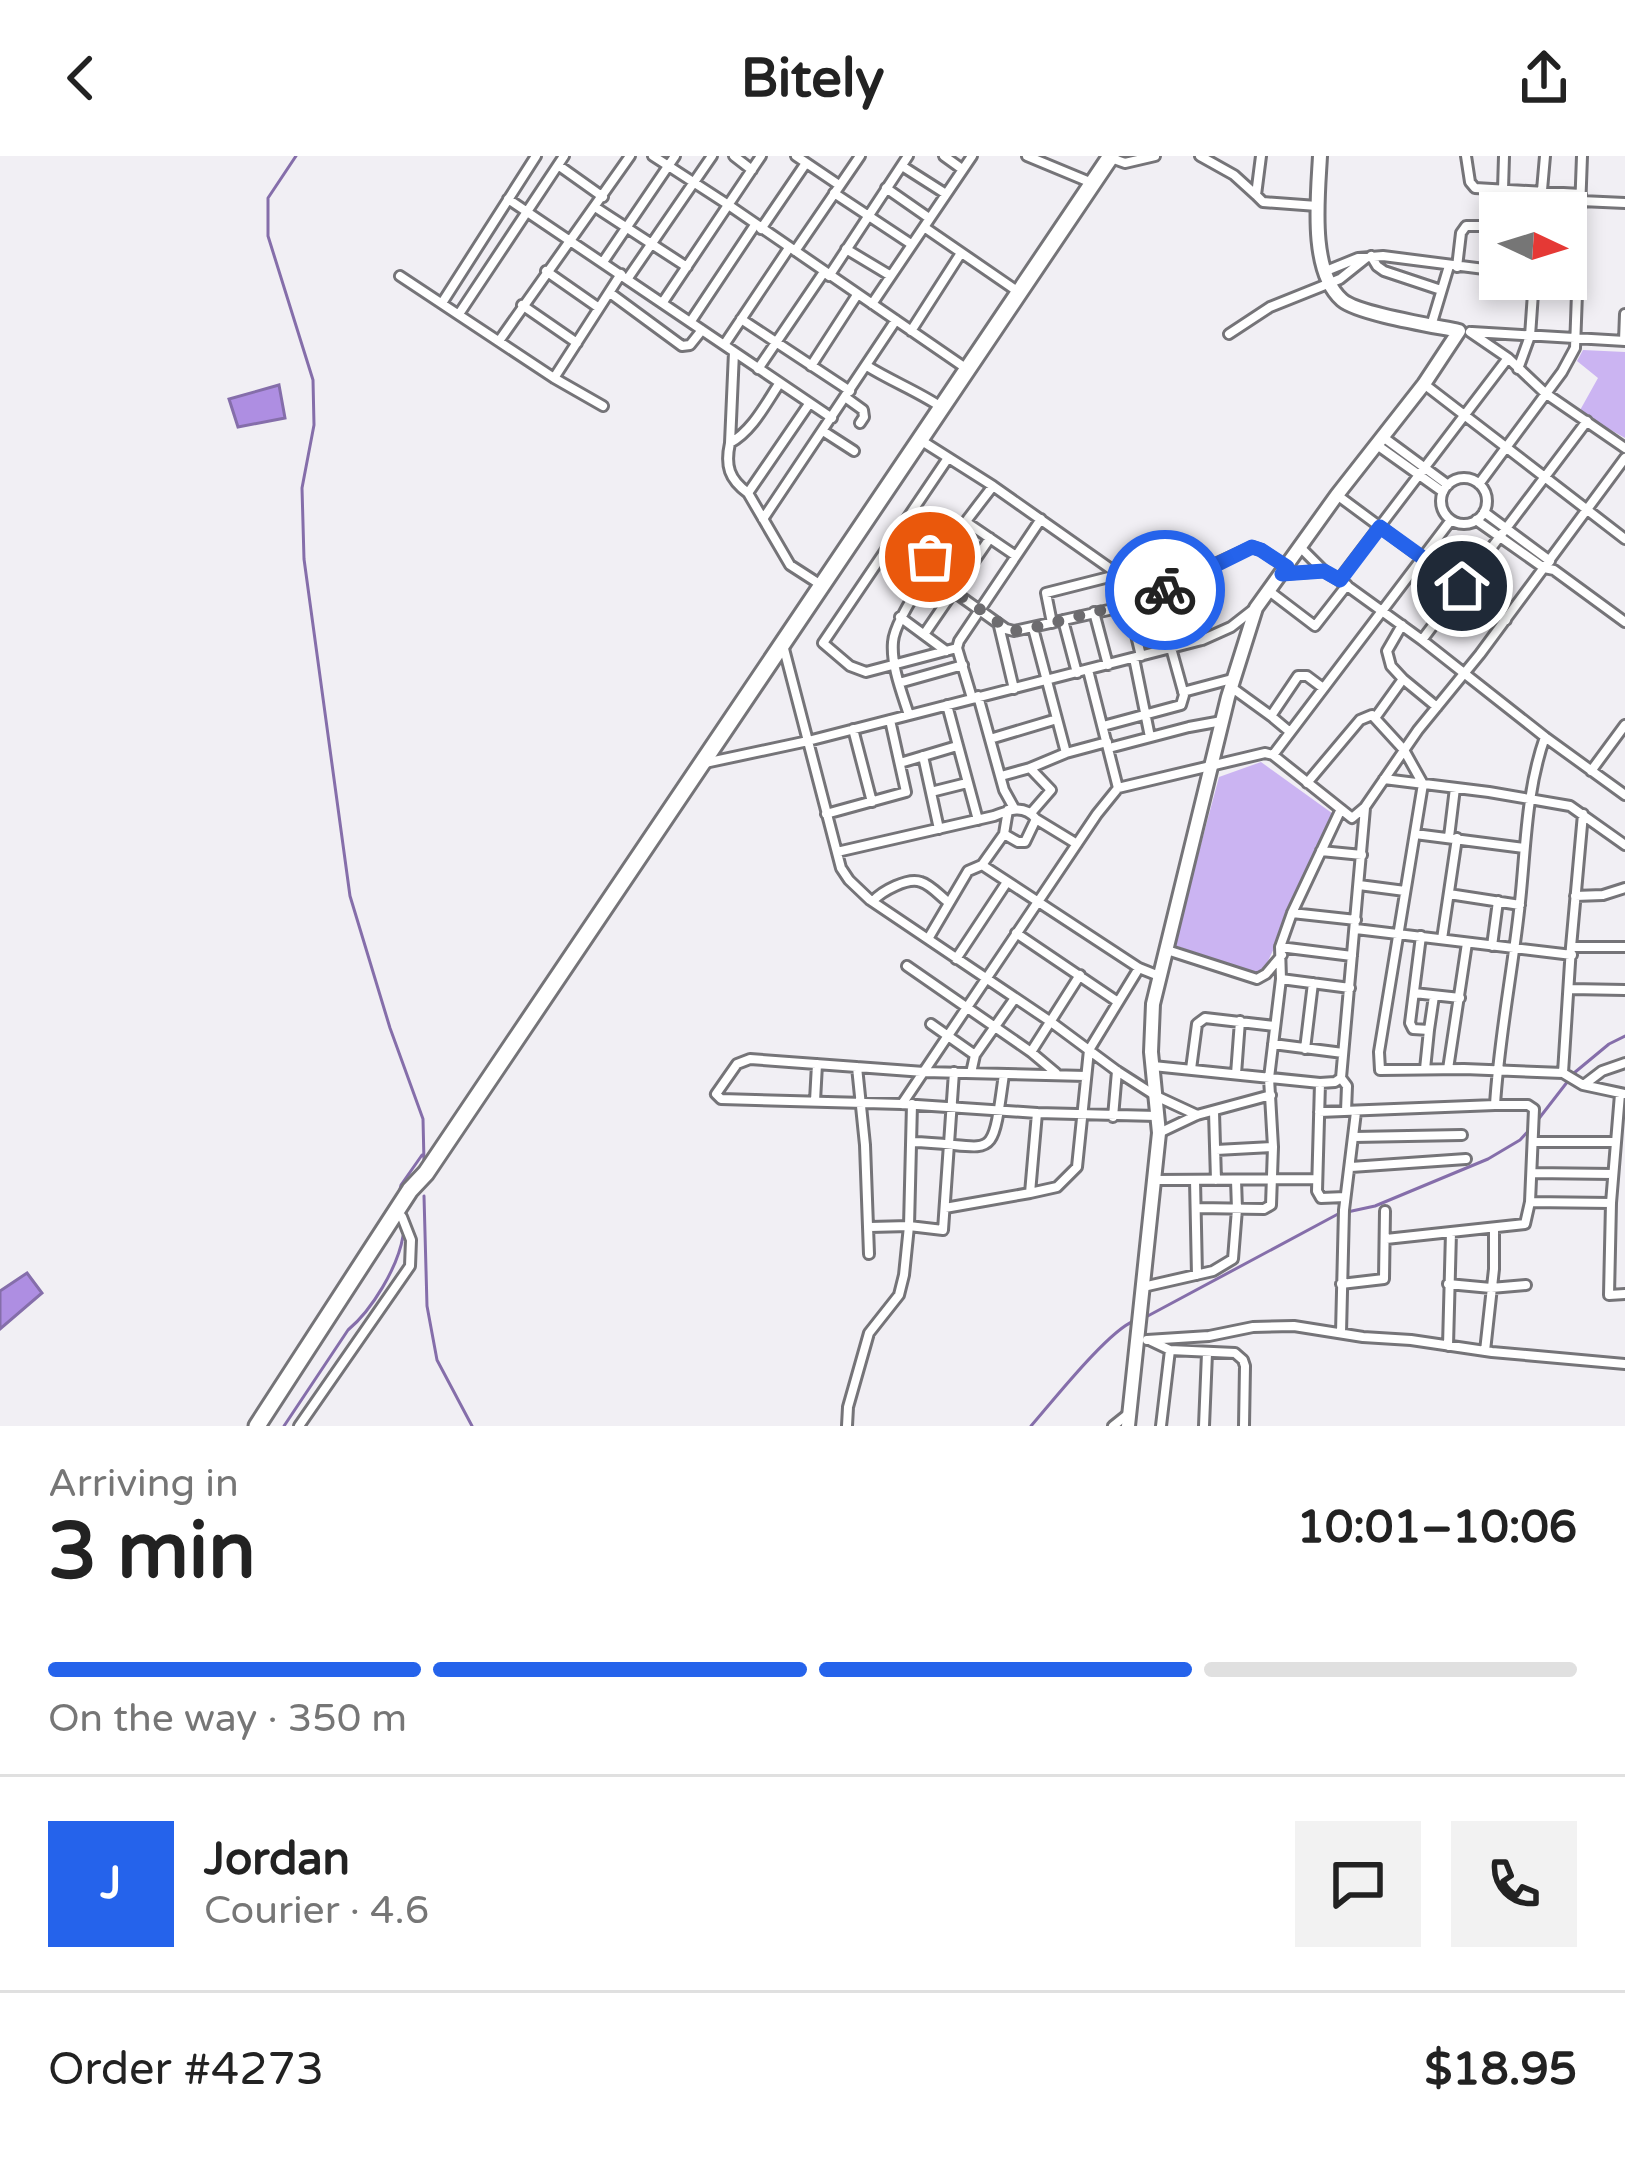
<!DOCTYPE html>
<meta charset="utf-8">
<style>
body{margin:0;font-family:"Varela Round",sans-serif;background:#f2f2f2;color:#222;height:100vh;display:flex;flex-direction:column;font-size:45px;white-space:nowrap}
*{box-sizing:border-box;margin:0}
p{font-size:39px;color:#767676}
.icon{flex:none;width:66px;height:66px;fill:none;stroke:currentColor;stroke-width:2;stroke-linecap:round;stroke-linejoin:round}
.map{position:relative;height:1270px;overflow:hidden}
.details{display:flex;flex-direction:column;background:#fff;flex:1}
.details>*{flex:none}
.needle{width:78px;rotate:94deg}
.tools{position:absolute;left:1479px;top:36px;display:grid;gap:24px}
.tools a{display:grid;place-items:center;width:108px;height:108px;border-radius:0px;background:#fff;box-shadow:0 6px 18px #0003;font-size:60px}
.pin{position:absolute;display:grid;place-items:center;width:102px;height:102px;color:#fff;margin:-51px;border:6px solid #fff;border-radius:50%;box-shadow:0 3px 12px #0007}
.courier{position:absolute;display:grid;place-items:center;width:120px;height:120px;margin:-60px;border:9px solid #2563eb;border-radius:50%;background:#fff;color:#222;box-shadow:0 3px 15px #0007}
.headline em{font-style:normal;font-weight:800}
.headline div{display:flex;flex-direction:column-reverse}
.headline{display:flex;align-items:center;justify-content:space-between;height:204px;padding:0 48px}
h1{font-size:78px;font-weight:800;line-height:90px}
.bar{display:grid;grid-template-columns:repeat(4,1fr);gap:18px 12px;align-content:center;height:144px;padding:0 48px}
.bar i{height:15px;border-radius:9px;background:#e0e0e0}
.bar .current{background:#2563eb}
.bar p{grid-column:span 4}
.line{display:flex;align-items:center;gap:30px;padding:0 48px;border-top:3px solid #e0e0e0}
.line div{flex:1}
.round{display:grid;place-items:center;flex:none;width:126px;height:126px;border-radius:0px;background:#f2f2f2}
header{display:flex;justify-content:space-between;align-items:center;height:156px;padding:0 48px;background:#fff;font-size:54px;font-weight:800}
.map>svg:first-child{display:block}
</style>
<header><svg class="icon" aria-label="back" viewBox="0 0 24 24"><path d="M15 5l-7 7 7 7"/></svg>Bitely<svg class="icon" aria-label="share" viewBox="0 0 24 24"><path d="M12 15V3M7 8l5-5 5 5M5 13v7h14v-7"/></svg></header>
<div class="map">
<svg width="1625" height="1270" viewBox="0 0 1625 1270">
<rect width="100%" height="100%" fill="#f1eff4"/>
<path fill="#cbb4f2" d="M 1583,194 L 1625,196 L 1625,282 L 1579,256 L 1598,222 L 1577,205 Z
M 1261,606 L 1336,660 L 1261,820 L 1174,789 L 1219,621 Z"/>
<path fill="#ae8ee2" stroke="#856eaa" stroke-width="3" d="M 279,229 L 285,262 L 238,271 L 229,243 Z
M 27,1117 L 42,1137 L 0,1173 L 0,1135 Z"/>
<g fill="none" stroke-linecap="round" stroke-linejoin="round">
<path stroke="#856eaa" stroke-width="3" d="M 296,0 L 268,42 L 268,80 L 313,224 L 314,269 L 302,332 L 304,403 L 350,740 L 390,872 L 423,963 L 424,1006
M 1574,917 L 1609,888 L 1625,880
M 1537,965 L 1568,925
M 399,1037 L 401,1029 L 422,999
M 424,1040 L 427,1150 L 437,1204 L 472,1270
M 1144,1162 L 1338,1058 L 1375,1050 L 1488,1003 L 1520,984 L 1531,972
M 284,1270 L 348,1174 C 372,1154 398,1111 403,1080
M 1031,1270 C 1052,1246 1108,1175 1134,1165"/>
<g stroke="#757478" stroke-width="14">
<path id="street" d="M 653,0 L 727,48 L 967,213
M 734,0 L 752,14
M 796,0 L 839,29
M 944,0 L 962,13
M 1027,0 L 1092,27
M 1200,0 L 1234,19 L 1256,39
M 1261,0 L 1256,39 L 1263,46 L 1317,50
M 1466,0 L 1470,26 L 1475,32 L 1581,38
M 1111,2 L 1125,7 L 1155,0
M 558,9 L 603,41
M 902,10 L 946,38
M 886,32 L 929,62
M 1503,34 L 1504,0
M 834,37 L 911,88
M 508,43 L 832,262
M 1581,45 L 1625,47
M 595,51 L 687,111
M 1540,57 L 1545,0
M 924,71 L 1017,135
M 761,73 L 806,7
M 846,93 L 891,120
M 795,95 L 860,0
M 1371,100 L 1377,110 L 1384,115 L 1441,134
M 603,106 L 675,0
M 1457,111 L 1461,77 L 1466,70 L 1500,70
M 546,115 L 599,152
M 1326,115 L 1358,102 L 1383,100 L 1500,115
M 1566,119 L 1579,120
M 400,120 L 554,222 L 603,250
M 829,120 L 908,0
M 628,122 L 712,0
M 610,137 L 682,190 L 690,189 L 702,174
M 663,146 L 761,0
M 442,147 L 536,0
M 872,148 L 972,0
M 522,149 L 577,187
M 459,158 L 564,0
M 741,163 L 850,235
M 691,165 L 755,69
M 1431,170 L 1449,110
M 911,175 L 961,97
M 1470,176 L 1508,202 L 1545,237 L 1625,292
M 1472,176 L 1625,185
M 1229,178 L 1270,151 L 1340,123 L 1365,103
M 499,185 L 630,0
M 1624,185 L 1625,158
M 724,189 L 789,92
M 734,196 L 730,287 C 752,275 765,249 779,228
M 811,210 L 857,139
M 867,210 C 891,225 917,235 941,251
M 758,213 L 824,116
M 1518,213 L 1530,180 L 1534,123
M 554,222 L 621,118
M 1424,228 L 1625,383
M 845,241 L 863,254 L 864,261 L 860,267
M 823,275 L 854,295
M 1383,281 L 1448,329
M 922,285 L 993,330 L 1118,418 L 1125,433 L 1141,500
M 730,287 C 725,310 729,323 748,337 L 790,409 L 821,429
M 1377,289 L 1443,336
M 948,302 L 823,487 L 850,510 L 866,516 L 957,492
M1441 345a23 23 0 1 1 46 0a23 23 0 1 1-46 0Z
M 1479,328 L 1562,216 L 1575,192 L 1582,0
M 748,337 L 809,248
M 1337,339 L 1506,464
M 1484,356 L 1550,405
M 763,363 L 896,164
M 1476,364 L 1544,412 L 1554,414 L 1625,466
M 966,366 L 1016,400
M 896,377 L 938,406
M 1301,392 L 1323,414
M 929,418 L 1006,473 L 1014,475 L 1149,445 L 1217,407 L 1252,391 L 1261,394 L 1285,410
M 1282,418 L 1324,415 L 1339,424 L 1422,484 L 1545,581 L 1625,639
M 1339,424 L 1508,202
M 1164,435 L 1193,468 L 1202,484
M 1269,435 L 1315,470 L 1347,429
M 1094,456 L 1108,509
M 900,461 L 946,495
M 1063,464 L 1077,517
M 1052,467 L 1046,437 L 1117,419
M 1402,469 L 1387,495 L 1391,510 L 1403,523
M 999,470 L 1014,533
M 925,477 L 990,382
M 1422,484 L 1587,265
M 783,489 L 841,712 L 849,724 L 870,744 L 1051,866 L 1117,915 L 1156,940 L 1197,959
M 1134,502 L 1150,581
M 1088,514 L 1118,632
M 899,527 L 963,509
M 1231,531 L 1271,560
M 1183,536 L 1232,523
M 978,540 L 1004,634 L 1014,652
M 972,542 L 957,492 L 959,485 L 1041,363
M 947,549 L 978,664
M 909,559 C 902,537 891,510 893,486 C 895,454 971,359 993,330
M 1375,562 L 1403,523 L 1437,551
M 1103,570 L 1181,549 L 1184,539 L 1171,492
M 853,573 L 872,646
M 1290,576 L 1271,560 L 1298,520 L 1307,520 L 1323,532
M 990,583 L 1057,563
M 1109,592 L 1189,571 L 1222,565
M 1066,597 L 1107,586
M 1273,599 L 1451,364
M 923,600 L 939,673
M 705,607 L 808,585 L 1202,484 L 1231,471 L 1254,453
M 900,607 L 957,590
M 1591,615 L 1625,569
M 1001,620 L 1030,612
M 1384,623 L 1489,636 L 1570,650 L 1625,689
M 1307,627 L 1360,564 L 1372,559 L 1404,594 L 1423,628 L 1379,896 L 1380,914 L 1464,913 L 1563,917 L 1583,929 L 1625,938
M 931,636 L 967,627
M 1031,657 L 1051,634 L 1030,612 L 1066,597 L 1033,472
M 826,658 L 906,636 L 890,564
M 1036,663 L 1077,688
M 1415,678 L 1524,692
M 1449,681 L 1455,632
M 1321,695 L 1362,699
M 837,696 L 994,660 C 1009,654 1024,648 1036,663 L 1025,686 L 1018,686 L 1004,678
M 982,709 L 1004,678 L 1008,654
M 1359,729 L 1405,735
M 1449,738 L 1520,749
M 1575,740 L 1603,739 L 1625,732
M 873,745 C 882,735 908,721 921,726 C 931,729 940,740 948,746
M 1292,757 L 1356,764
M 1356,773 L 1572,799
M 1016,777 L 1118,846
M 1421,780 L 1410,867 L 1413,873 L 1429,874 L 1425,913
M 928,783 L 968,715 L 982,709 L 1139,812 L 1159,820
M 1442,783 L 1457,682
M 1492,790 L 1498,745
M 1280,791 L 1352,800
M 1571,791 L 1625,791
M 1167,794 L 1257,823 L 1266,818 L 1282,799
M 956,803 L 1007,726
M 907,810 L 1031,896 L 1056,917
M 1281,823 L 1350,832
M 1570,833 L 1625,834
M 1414,837 L 1460,842
M 931,868 L 975,899
M 1429,874 L 1434,840
M 1273,888 L 1343,897
M 1305,893 L 1313,827
M 1031,896 L 1080,819
M 1153,910 L 1320,927 L 1335,926 L 1341,922
M 857,911 L 865,989 L 869,1098
M 1191,913 L 1197,868 L 1205,862 L 1275,870
M 1448,913 L 1467,787
M 971,917 L 975,899 L 1015,842
M 1563,917 L 1571,791 L 1583,658
M 1236,918 L 1240,865
M 1086,920 L 924,916 L 750,903 L 737,908 L 716,938 L 721,943 L 902,948 L 1037,957 L 1157,960
M 1320,927 L 1317,1035 L 1321,1042 L 1345,1041
M 1585,928 L 1602,915 L 1625,907
M 1620,938 L 1611,1047 L 1609,1139 L 1625,1138
M 815,945 L 817,908
M 902,948 L 1097,658 L 1118,632 L 1265,597 L 1273,599 L 1352,662 L 1365,651 L 1418,574 L 1480,498 L 1625,302
M 1495,949 C 1499,881 1513,814 1520,746 C 1526,690 1526,635 1545,581
M 1346,955 L 1347,930 L 1341,922 L 1365,652
M 1214,956 L 1216,1024
M 1319,956 L 1495,949 L 1528,949 L 1534,953 L 1530,1046 L 1525,1068 L 1386,1083
M 1113,961 L 1117,915
M 1159,977 L 1197,959 L 1271,939
M 1354,981 L 1462,979
M 912,986 C 996,988 991,1013 1004,918
M 1534,986 L 1616,986
M 1216,994 L 1273,991
M 1351,1011 L 1466,1003
M 1532,1017 L 1613,1018
M 1155,1024 L 1317,1023
M 1195,1024 L 1197,1119
M 1030,1037 L 1057,1031 L 1077,1011 L 1089,894 L 1139,812
M 1530,1046 L 1611,1047
M 945,1052 L 1030,1037 L 1037,957
M 1196,1052 L 1264,1053 L 1271,1049 L 1273,991 L 1269,922 L 1281,823 L 1280,791 L 1292,757 L 1341,653
M 870,1071 L 909,1070 L 943,1074 L 954,916
M 1341,1128 L 1384,1123 L 1385,1055
M 1448,1128 L 1491,1132 L 1526,1129
M 1143,1131 L 1213,1115 L 1233,1103 L 1237,1053 L 1236,1024
M 1341,1177 L 1344,1054 L 1356,956
M 1147,1184 L 1209,1180 L 1253,1171 L 1294,1170 L 1363,1181 L 1411,1184 L 1492,1196 L 1625,1208
M 1151,1185 L 1170,1194 L 1235,1197 L 1243,1204 L 1245,1210 L 1244,1270
M 1448,1190 L 1451,1076
M 1485,1195 L 1494,1113 L 1494,1073
M 299,1270 L 410,1110 L 411,1084 L 402,1061
M 847,1270 L 848,1251 L 869,1177 L 899,1139 L 904,1119 L 909,1070 L 912,948
M 1113,1270 L 1128,1258
M 1161,1270 L 1170,1194
M 1204,1270 L 1207,1197"/>
</g>
<g stroke="#757478" stroke-width="18">
<path id="secondary" d="M 1128,1270 L 1159,977 L 1151,896 L 1153,848 L 1228,541 L 1256,452 L 1337,339 L 1424,228 L 1459,175 C 1435,170 1358,158 1342,144 C 1309,115 1318,39 1320,0"/>
</g>
<g stroke="#757478" stroke-width="21">
<path id="highway" d="M 257,1270 L 410,1034 L 426,1017 L 1111,0"/>
</g>
<use href="#street" stroke="#fff" stroke-width="8"/>
<use href="#secondary" stroke="#fff" stroke-width="12"/>
<use href="#highway" stroke="#fff" stroke-width="15"/>
</g>
<g fill="none" stroke-linecap="round" stroke-linejoin="round">
<path stroke="#6d6c6f" stroke-width="12" stroke-dasharray="0 21.6" d="M 930,401 L 938,406 L 929,418 L 1011,475 L 1024,474 L 1102,454 L 1141,448 L 1165,434"/>
<path stroke="#2563eb" stroke-width="15" d="M 1165,434 L 1252,391 L 1261,394 L 1287,411 L 1282,418 L 1324,415 L 1340,424 L 1380,371 L 1462,430"/>
</g>
</svg>
<div class="tools">
<a><svg class="needle" viewBox="-14 -14 28 28"><path d="M0-13l5 13h-10z" fill="#e53935"/><path d="M0 13l5-13h-10z" fill="#767676"/></svg></a>
</div>
<div class="pin" style="left:930px;top:401px;background:#ea580c"><svg class="icon" aria-label="bag" viewBox="0 0 24 24"><path d="M5 8h14l-1 12H6zM9 8a3 3 0 0 1 6 0"/></svg></div>
<div class="pin" style="left:1462px;top:430px;background:#1f2937"><svg class="icon" aria-label="home" viewBox="0 0 24 24"><path d="M3 11l9-7 9 7M6 9v11h12V9"/></svg></div>
<div class="courier" style="left:1165px;top:434px"><svg class="icon" aria-label="bike" viewBox="0 0 24 24"><circle cx="6" cy="16" r="4"/><circle cx="18" cy="16" r="4"/><path d="M6 16l4-8h5l3 8M10 8l3 8H6M13 5h3"/></svg></div>
</div>
<section class="details">
<div class="headline"><div><h1>3 min</h1><p>Arriving in</p></div><em>10:01–10:06</em></div>
<div class="bar"><i class="current"></i><i class="current"></i><i class="current"></i><i></i><p>On the way · 350 m</p></div>
<div class="line" style="height:216px"><b class="round" style="background:#2563eb;color:#fff">J</b><div><b>Jordan</b><p>Courier · 4.6</p></div><a class="round"><svg class="icon" aria-label="chat" viewBox="0 0 24 24"><path d="M4 5h16v11H9l-5 4z"/></svg></a><a class="round"><svg class="icon" aria-label="phone" viewBox="0 0 24 24"><path d="M5 4h4l2 5-3 2q2 4 5 5l2-3 5 2v4C11 20 4 13 5 4z"/></svg></a></div>
<div class="line" style="height:156px"><div>Order #4273</div><b>$18.95</b></div>
</section>
